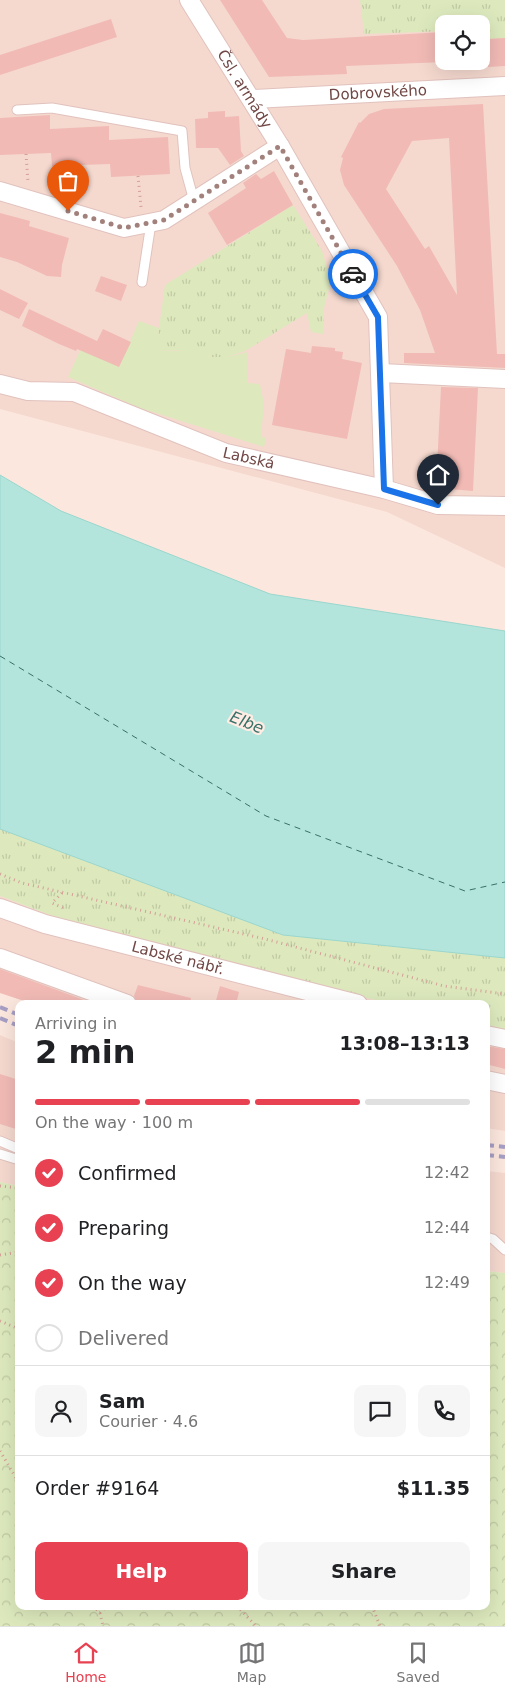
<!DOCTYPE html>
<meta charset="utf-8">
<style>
body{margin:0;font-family:"DejaVu Sans",sans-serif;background:#f6f6f6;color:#202124;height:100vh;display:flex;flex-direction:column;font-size:19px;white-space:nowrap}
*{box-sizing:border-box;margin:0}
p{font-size:16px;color:#757577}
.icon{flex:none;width:28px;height:28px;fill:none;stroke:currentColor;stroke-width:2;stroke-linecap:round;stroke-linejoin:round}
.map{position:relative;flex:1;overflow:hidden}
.details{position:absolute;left:15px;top:1000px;width:475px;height:610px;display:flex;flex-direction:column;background:#fff;border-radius:10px;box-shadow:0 5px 20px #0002}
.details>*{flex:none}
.controls{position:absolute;left:435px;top:15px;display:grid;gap:10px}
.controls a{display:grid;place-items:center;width:55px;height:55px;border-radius:10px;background:#fff;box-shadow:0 5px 20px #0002;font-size:25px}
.pin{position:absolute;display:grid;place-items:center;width:42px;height:42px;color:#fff;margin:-51px -21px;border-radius:50% 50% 50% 0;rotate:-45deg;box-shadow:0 0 5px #0007}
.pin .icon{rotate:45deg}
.courier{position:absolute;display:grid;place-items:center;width:50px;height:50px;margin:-25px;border:4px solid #1a73e8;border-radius:50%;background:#fff;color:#222;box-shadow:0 1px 6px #0007}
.headline em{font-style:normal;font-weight:800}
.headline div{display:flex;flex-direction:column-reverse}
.headline{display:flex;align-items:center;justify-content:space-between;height:85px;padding:0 20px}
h1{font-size:32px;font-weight:800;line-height:38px}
.bar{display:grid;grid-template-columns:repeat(4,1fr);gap:8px 5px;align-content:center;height:60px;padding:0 20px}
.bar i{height:6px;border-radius:4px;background:#e0e0e0}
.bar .selected{background:#e84151}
.bar p{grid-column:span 4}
.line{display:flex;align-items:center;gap:12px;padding:0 20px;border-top:1px solid #e0e0e0}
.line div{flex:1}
.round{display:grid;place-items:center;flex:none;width:52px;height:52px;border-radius:10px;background:#f6f6f6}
ol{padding:0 20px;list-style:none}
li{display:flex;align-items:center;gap:15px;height:55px}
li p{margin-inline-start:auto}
li .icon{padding:5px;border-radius:50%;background:#e84151;color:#fff;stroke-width:4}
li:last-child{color:#757577}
li i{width:28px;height:28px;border:2px solid #e0e0e0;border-radius:50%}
.primary-button{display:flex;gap:10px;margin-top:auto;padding:10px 20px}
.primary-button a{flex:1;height:58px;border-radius:10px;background:#e84151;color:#fff;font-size:20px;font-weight:800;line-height:58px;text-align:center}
.primary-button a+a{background:#f6f6f6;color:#202124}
.menu{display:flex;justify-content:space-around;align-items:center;height:70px;border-top:1px solid #e0e0e0;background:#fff;font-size:14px;color:#757577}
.menu a{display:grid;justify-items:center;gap:2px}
.menu .selected{color:#e84151}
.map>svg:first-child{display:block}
</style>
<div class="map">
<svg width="505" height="1626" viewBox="0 0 505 1626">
<defs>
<pattern id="grass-tufts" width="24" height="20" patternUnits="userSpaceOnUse" patternTransform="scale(1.25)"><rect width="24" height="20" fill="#dde9bd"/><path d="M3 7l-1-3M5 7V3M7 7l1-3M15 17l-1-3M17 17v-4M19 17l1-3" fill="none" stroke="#c1c9a4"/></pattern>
<pattern id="forest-crowns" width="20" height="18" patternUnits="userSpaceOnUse" patternTransform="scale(1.25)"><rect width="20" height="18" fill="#dde9bd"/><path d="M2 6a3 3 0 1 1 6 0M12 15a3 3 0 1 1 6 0" fill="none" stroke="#c1c9a4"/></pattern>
</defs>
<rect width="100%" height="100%" fill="#fce7de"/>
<path fill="#f5d9cf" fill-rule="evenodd" d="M 0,0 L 505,0 L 505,568 L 387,512 L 0,409 ZM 444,24 L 481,24 L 481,61 L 444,61 Z
M 0,896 L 50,915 L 295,981 L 392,1004 L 34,1004 L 0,989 Z
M 486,1025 L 505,1030 L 505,1131 L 486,1128 Z
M 0,1035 L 19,1043 L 19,1186 L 0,1182 Z
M 486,1171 L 505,1173 L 505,1273 L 486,1271 Z"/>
<path fill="url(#grass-tufts)" d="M 360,0 L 505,0 L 505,38 L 488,39 L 487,29 L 481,29 L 481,24 L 444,24 L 444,31 L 364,34 Z
M 293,205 L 322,251 L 331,281 L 324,308 L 323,334 L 311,332 L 307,313 L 245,351 L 227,357 L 211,357 L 177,350 L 156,350 L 165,285 Z
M 0,829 L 283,935 L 505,958 L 505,1030 L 486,1025 L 486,1004 L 392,1004 L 295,981 L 50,915 L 0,896 Z"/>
<path fill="url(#forest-crowns)" d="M 0,1182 L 19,1186 L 19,1606 L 486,1606 L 486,1271 L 505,1273 L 505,1626 L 0,1626 Z"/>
<path fill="#dde9bd" d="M 139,321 L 159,328 L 157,350 L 186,351 L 211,357 L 227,357 L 248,352 L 248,383 L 260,384 L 264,404 L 261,437 L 266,438 L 264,447 L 140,408 L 68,377 L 81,349 L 119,367 Z"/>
<path fill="#b3e5dc" stroke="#99d6cd" d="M 0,475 L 61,511 L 270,594 L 505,631 L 505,958 L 283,935 L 0,829 Z"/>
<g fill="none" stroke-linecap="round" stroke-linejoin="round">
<path stroke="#387168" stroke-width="1" stroke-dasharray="6 5" stroke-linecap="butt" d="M 0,656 L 266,816 L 465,891 L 505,882"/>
</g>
<path fill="#f1bab5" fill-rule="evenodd" d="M 220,0 L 262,0 L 287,38 L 303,40 L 444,32 L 444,62 L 346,66 L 347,74 L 269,77 Z
M 111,19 L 117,37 L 0,75 L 0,55 Z
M 505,38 L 505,66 L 488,67 L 488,39 Z
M 483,104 L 497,354 L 505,354 L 505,368 L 404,363 L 404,353 L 435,353 L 420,310 L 397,266 L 344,185 L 340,170 L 343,158 L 341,157 L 359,122 L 360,123 L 369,114 L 384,109 ZM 449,138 L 457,295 L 429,246 L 425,249 L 386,189 L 412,141 Z
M 225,111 L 225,117 L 239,116 L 241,151 L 244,156 L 230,165 L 218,148 L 196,148 L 195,119 L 208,118 L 208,112 Z
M 50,115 L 50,129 L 109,126 L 109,140 L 168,137 L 170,174 L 111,177 L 110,164 L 52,166 L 51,153 L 0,155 L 0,118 Z
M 274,171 L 293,205 L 227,245 L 208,213 L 246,188 L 243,183 L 256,174 L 261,179 Z
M 0,213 L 30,221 L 29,226 L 69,238 L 62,265 L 61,277 L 47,276 L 17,262 L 0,257 Z
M 101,276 L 127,285 L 121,301 L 95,291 Z
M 0,289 L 28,303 L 19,319 L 0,310 Z
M 29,309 L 97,341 L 103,329 L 131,342 L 119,367 L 77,349 L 76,351 L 59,344 L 22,326 Z
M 312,346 L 335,348 L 335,351 L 343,352 L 342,359 L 362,363 L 347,439 L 272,425 L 286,349 L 311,353 Z
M 441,387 L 478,388 L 473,491 L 436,488 Z
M 0,969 L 95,1004 L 33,1004 L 0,993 Z
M 138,985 L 191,998 L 190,1004 L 137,1004 L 134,996 Z
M 220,986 L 239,992 L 236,1004 L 215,1004 Z
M 486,1046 L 505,1049 L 505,1069 L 486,1064 Z
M 0,1074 L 19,1080 L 19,1130 L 0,1124 Z"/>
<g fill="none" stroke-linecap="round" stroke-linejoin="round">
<g stroke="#e1c2bd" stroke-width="11">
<path id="service" d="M 17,110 L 52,108 L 182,131 L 185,168 L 194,201
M 142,282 L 151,223
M 0,1141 L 19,1149
M 0,1154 L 19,1160
M 486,1237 L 493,1239 L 505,1250"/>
</g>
<g stroke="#e1c2bd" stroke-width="20">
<g id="minor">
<path id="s1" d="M 189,0 L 280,146 L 378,317 L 384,489"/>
<path id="s2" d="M 252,99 L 505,86"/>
<path d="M 0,191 L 124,228 L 164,220 L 280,146"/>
<path d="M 381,373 L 505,379"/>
<path id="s3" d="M 0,384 L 28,391 L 74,392 L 226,453 L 384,489 L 438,505 L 505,506"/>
<path id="s4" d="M 0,908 L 45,924 L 358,1004"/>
<path d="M 0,958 L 127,1004"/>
<path d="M 486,1035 L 505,1039"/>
<path d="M 486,1080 L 505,1084"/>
</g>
</g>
<path stroke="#d59e99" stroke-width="3" stroke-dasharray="1 4" stroke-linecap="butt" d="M 26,154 L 28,182
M 138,176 L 141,207
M 0,874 L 22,883 L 261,938 L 444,986 L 505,994
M 62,893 L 52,903 L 65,909
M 0,1186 L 19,1188
M 0,1255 L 19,1252
M 0,1321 L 19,1329
M 0,1451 L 19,1483
M 93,1606 L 100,1613 L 103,1626
M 237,1606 L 256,1626
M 372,1606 L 380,1626
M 100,1613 L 107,1606"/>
<use href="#service" stroke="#fff" stroke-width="9"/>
<use href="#minor" stroke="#fff" stroke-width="18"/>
<path stroke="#a69ec4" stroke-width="4" stroke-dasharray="8 5" stroke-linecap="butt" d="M 0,1007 L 19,1015
M 0,1018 L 19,1026
M 486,1145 L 505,1147
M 486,1155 L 505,1157"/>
</g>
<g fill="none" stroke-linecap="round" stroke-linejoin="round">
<path stroke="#a2807b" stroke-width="5" stroke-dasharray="0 9" d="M 68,211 L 124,228 L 164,220 L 280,146 L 353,274"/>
<path stroke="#1a73e8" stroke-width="6" d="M 353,274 L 378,317 L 384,489 L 438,505"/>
</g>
<g text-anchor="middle" stroke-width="4.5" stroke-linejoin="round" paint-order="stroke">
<g font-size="15" fill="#714846" stroke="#ffece4">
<text dy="5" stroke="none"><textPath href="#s1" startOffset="105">Čsl. armády</textPath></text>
<text dy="5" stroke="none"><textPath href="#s2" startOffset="126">Dobrovského</textPath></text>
<text dy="5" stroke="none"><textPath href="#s3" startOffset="262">Labská</textPath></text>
<text dy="5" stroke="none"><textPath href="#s4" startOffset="185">Labské nábř.</textPath></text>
</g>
<g font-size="16" font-style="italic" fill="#387168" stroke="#ffece4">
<text transform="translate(247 722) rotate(22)" y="6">Elbe</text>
</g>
</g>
</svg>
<div class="controls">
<a><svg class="icon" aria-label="locate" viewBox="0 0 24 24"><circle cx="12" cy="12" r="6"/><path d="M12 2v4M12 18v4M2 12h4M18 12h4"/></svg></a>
</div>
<div class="pin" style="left:68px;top:211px;background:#ea580c"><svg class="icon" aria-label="bag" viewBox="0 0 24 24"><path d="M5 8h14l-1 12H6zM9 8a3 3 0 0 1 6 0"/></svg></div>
<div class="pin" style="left:438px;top:505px;background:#1f2937"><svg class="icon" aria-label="home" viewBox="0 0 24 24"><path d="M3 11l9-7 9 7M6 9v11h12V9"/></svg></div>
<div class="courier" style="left:353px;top:274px"><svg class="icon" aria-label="car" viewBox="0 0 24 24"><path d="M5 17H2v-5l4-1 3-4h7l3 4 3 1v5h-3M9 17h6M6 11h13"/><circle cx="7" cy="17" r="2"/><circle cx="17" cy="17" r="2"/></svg></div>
<section class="details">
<div class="headline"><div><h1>2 min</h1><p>Arriving in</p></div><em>13:08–13:13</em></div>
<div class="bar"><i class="selected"></i><i class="selected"></i><i class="selected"></i><i></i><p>On the way · 100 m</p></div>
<ol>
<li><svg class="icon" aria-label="check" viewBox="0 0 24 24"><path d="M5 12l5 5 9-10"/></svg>Confirmed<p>12:42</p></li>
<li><svg class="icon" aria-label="check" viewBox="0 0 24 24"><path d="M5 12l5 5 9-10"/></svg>Preparing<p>12:44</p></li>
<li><svg class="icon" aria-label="check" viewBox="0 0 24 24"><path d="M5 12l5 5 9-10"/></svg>On the way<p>12:49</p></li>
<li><i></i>Delivered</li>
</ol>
<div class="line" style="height:90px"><a class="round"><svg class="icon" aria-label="person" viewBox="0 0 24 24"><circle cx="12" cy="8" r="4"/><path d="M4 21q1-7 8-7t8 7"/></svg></a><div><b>Sam</b><p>Courier · 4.6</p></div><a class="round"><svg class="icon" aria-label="chat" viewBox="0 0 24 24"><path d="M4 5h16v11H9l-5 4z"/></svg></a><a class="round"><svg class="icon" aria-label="phone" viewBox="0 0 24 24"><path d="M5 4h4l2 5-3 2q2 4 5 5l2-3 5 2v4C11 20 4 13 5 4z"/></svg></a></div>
<div class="line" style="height:65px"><div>Order #9164</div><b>$11.35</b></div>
<div class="primary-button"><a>Help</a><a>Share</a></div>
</section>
</div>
<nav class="menu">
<a class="selected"><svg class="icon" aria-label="home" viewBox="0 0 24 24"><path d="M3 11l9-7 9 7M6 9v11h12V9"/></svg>Home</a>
<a><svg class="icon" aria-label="map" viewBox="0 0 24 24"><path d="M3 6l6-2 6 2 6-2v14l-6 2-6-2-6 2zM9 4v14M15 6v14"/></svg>Map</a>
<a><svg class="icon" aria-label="saved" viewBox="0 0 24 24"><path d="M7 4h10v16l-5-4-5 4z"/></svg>Saved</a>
</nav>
